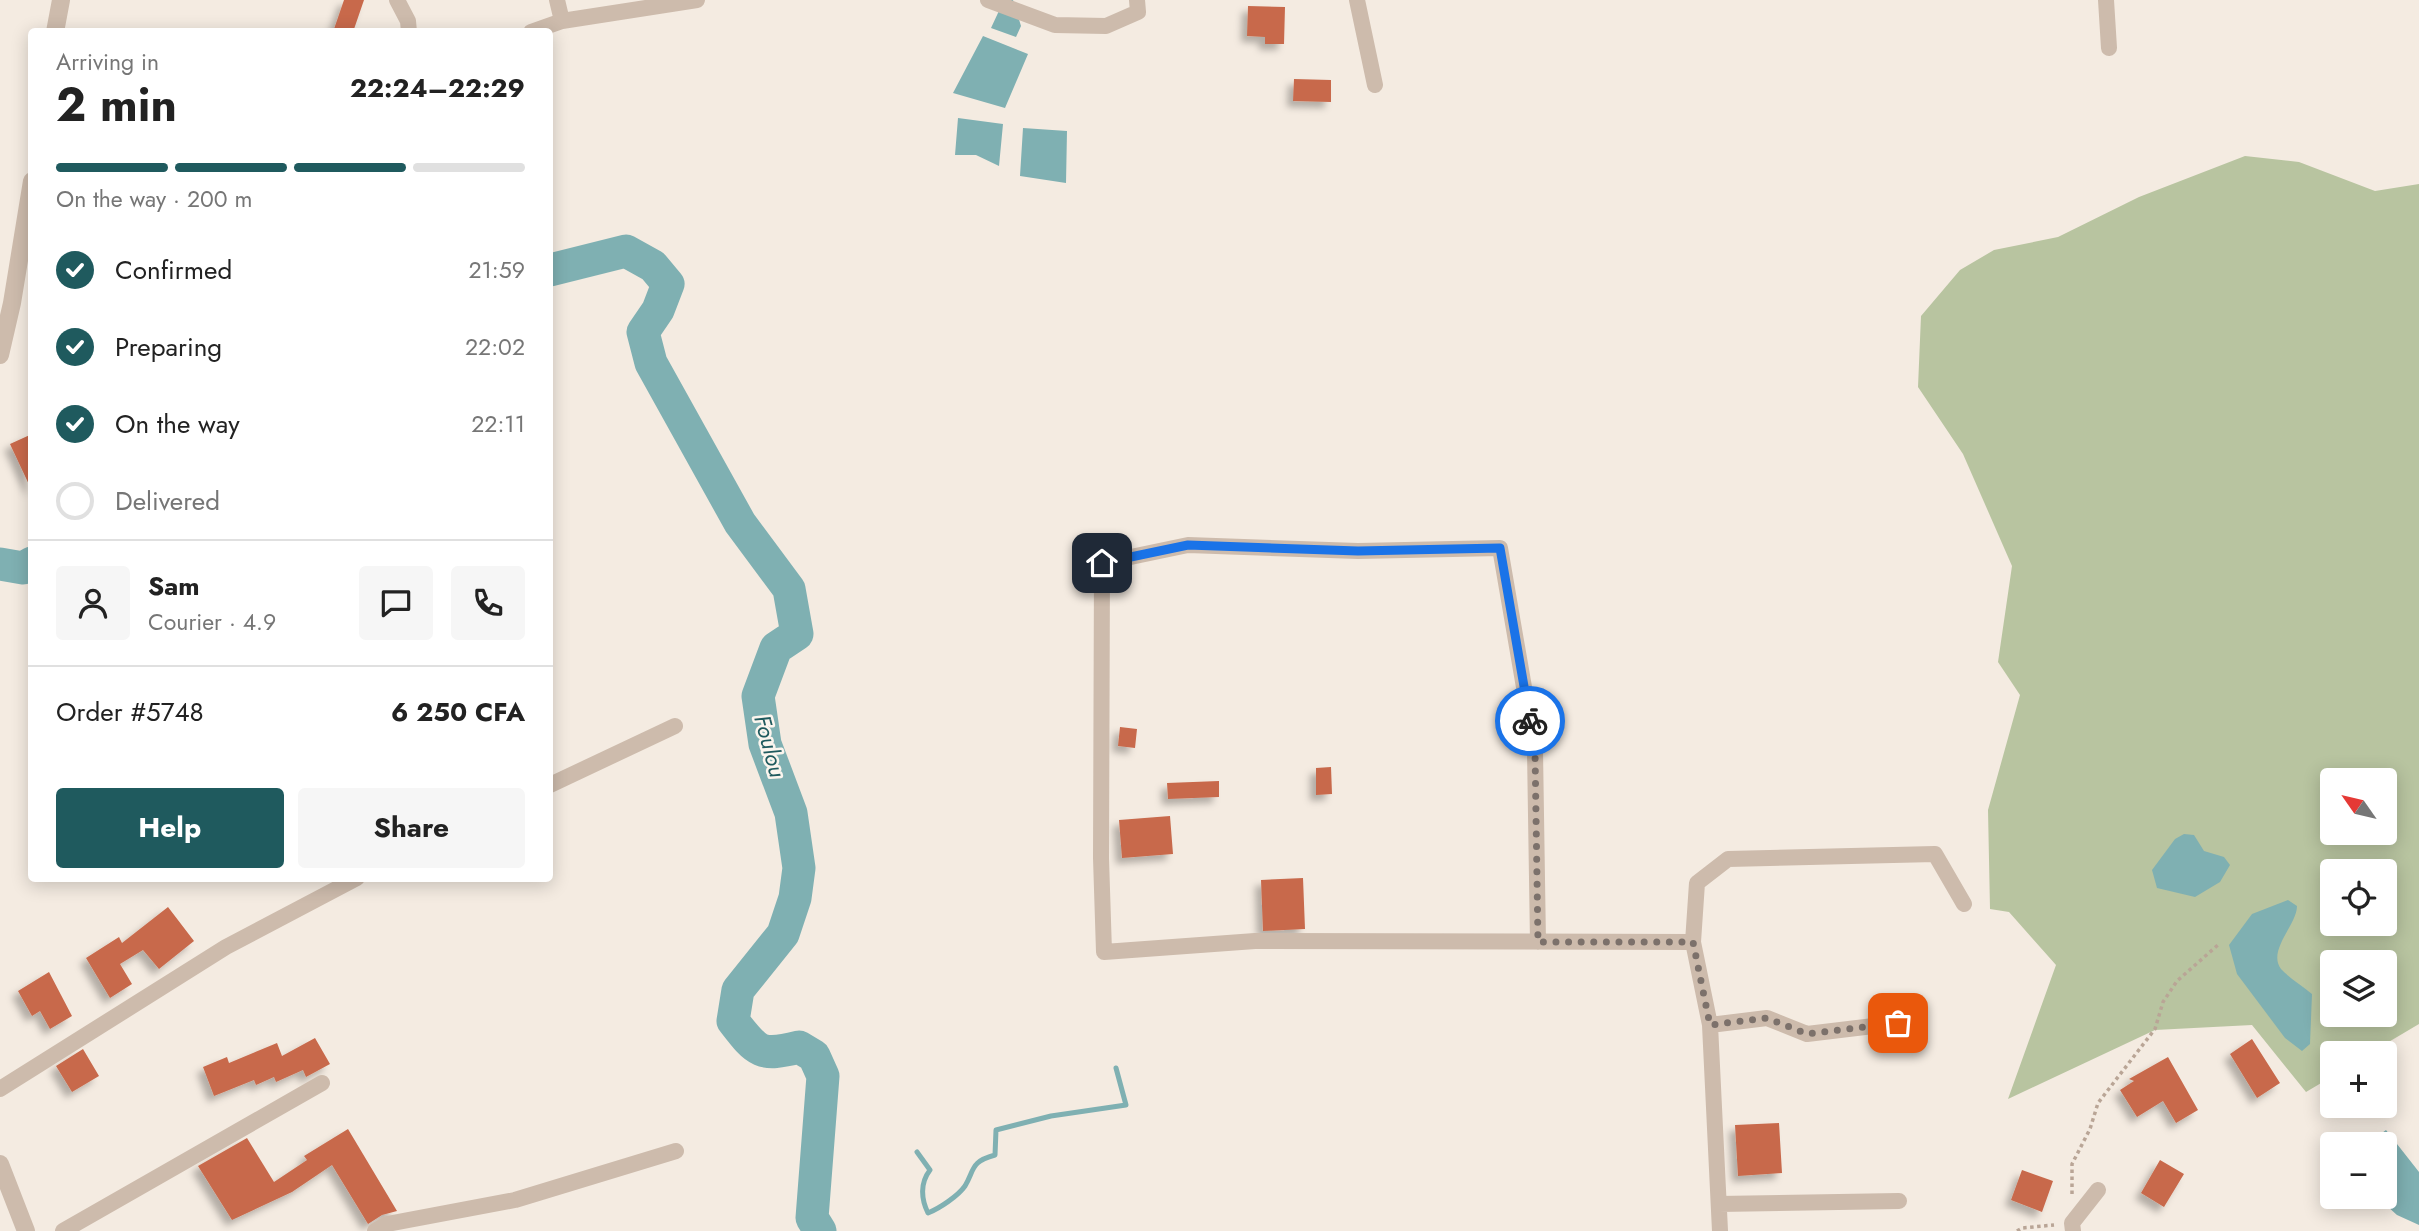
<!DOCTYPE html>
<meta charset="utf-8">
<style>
body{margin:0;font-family:Jost,sans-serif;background:#f6f6f6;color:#222;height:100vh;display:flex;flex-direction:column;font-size:26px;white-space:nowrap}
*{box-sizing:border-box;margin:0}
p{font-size:23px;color:#767676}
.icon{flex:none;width:38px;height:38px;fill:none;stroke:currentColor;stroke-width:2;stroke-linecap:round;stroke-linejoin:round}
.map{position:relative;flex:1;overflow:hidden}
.side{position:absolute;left:28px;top:28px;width:525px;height:854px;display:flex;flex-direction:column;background:#fff;border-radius:7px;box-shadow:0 4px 18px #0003}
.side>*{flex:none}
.needle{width:46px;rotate:304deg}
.tools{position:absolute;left:2320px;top:768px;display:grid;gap:14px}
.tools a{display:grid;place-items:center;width:77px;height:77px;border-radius:7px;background:#fff;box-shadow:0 4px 18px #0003;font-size:35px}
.pin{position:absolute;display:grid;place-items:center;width:60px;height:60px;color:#fff;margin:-30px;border-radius:14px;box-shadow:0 4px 10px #0006}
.courier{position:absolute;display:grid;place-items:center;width:70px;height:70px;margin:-35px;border:5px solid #1a73e8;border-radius:50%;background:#fff;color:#222;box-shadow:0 2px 9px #0007}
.overview em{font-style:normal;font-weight:700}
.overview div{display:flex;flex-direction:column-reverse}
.overview{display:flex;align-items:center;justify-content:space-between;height:119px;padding:0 28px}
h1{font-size:46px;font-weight:700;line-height:52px}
.bar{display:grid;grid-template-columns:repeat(4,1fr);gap:10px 7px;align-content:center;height:84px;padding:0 28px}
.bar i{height:9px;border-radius:5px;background:#e0e0e0}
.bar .on{background:#1f5a5e}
.bar p{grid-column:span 4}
.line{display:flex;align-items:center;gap:18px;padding:0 28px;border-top:2px solid #e0e0e0}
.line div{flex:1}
.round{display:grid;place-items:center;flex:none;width:74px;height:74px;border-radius:7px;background:#f6f6f6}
ol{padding:0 28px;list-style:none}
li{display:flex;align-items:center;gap:21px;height:77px}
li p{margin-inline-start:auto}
li .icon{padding:7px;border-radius:50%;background:#1f5a5e;color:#fff;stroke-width:4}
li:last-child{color:#767676}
li i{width:38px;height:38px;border:4px solid #e0e0e0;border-radius:50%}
.cta{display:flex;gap:14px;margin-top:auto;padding:14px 28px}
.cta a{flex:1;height:80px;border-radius:7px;background:#1f5a5e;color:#fff;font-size:28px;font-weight:700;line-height:80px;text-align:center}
.cta a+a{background:#f6f6f6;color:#222}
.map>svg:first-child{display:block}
</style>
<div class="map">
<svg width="2419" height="1231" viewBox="0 0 2419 1231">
<defs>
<filter id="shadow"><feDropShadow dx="-6" dy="6" stdDeviation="3.5" flood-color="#0004"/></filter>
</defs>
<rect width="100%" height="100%" fill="#f4ebe1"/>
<path fill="#b8c4a0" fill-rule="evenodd" d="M 2245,156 L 2299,162 L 2375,191 L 2419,184 L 2419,1024 L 2370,1053 L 2333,1054 L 2333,1076 L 2306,1092 L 2252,1025 L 2155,1030 L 2008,1099 L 2056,965 L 2009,912 L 1990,909 L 1988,810 L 2020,695 L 1998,662 L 2012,566 L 1963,454 L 1918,387 L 1921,316 L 1960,270 L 1994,250 L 2058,237 L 2139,197 ZM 2333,780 L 2385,780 L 2385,833 L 2333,833 ZM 2333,872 L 2385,872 L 2385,924 L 2333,924 ZM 2333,962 L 2385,962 L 2385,1015 L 2333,1015 Z"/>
<path fill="#7fb0b2" d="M 1004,0 L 1013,0 L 1021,26 L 1016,37 L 991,28 Z
M 983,36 L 1028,54 L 1005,108 L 953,93 Z
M 958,118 L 1003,124 L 999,166 L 976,155 L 955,155 Z
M 1023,128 L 1067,131 L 1066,183 L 1020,176 Z
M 2184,834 L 2194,835 L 2204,851 L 2224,857 L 2230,865 L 2220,882 L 2195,897 L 2157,888 L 2152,870 L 2175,839 Z
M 2288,900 L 2297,906 C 2297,925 2267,950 2281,969 C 2289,978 2303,986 2312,994 L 2310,1044 L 2302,1051 L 2285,1038 L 2237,974 L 2229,945 L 2252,914 Z
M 2386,1130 L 2419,1172 L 2419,1225 L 2397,1215 L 2377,1197 L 2385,1197 L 2385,1144 L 2367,1144 Z"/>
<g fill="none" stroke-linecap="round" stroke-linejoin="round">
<path stroke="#7fb0b2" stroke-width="5" d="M 917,1152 L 930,1170 C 920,1183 921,1199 928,1213 C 940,1208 958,1196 965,1186 C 975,1169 970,1162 995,1155 L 996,1130 L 1051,1116 L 1126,1105 L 1116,1068"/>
<path stroke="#7fb0b2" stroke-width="33" d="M 550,270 L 626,251 L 653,266 L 668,284 L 658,310 L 643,332 L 651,363 L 740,523 L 789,589 L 797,634 L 776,648 L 758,696 L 765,744 L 791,813 L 799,868 L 795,898 L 783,934 L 738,990 L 733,1021 C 757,1052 760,1057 799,1047 L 814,1056 L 823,1076 L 812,1218 L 820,1231
M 0,564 L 23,568 L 32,563"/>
</g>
<path fill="#c8694b" filter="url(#shadow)" d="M 344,0 L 364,0 L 353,32 L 333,32 Z
M 1248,6 L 1285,7 L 1284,44 L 1265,44 L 1265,37 L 1247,36 Z
M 1294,79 L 1331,80 L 1331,102 L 1293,101 Z
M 32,434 L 32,491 L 10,444 Z
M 1120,727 L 1137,729 L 1135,748 L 1118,746 Z
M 1331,767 L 1332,794 L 1316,795 L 1316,768 Z
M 1219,781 L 1219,797 L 1168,799 L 1167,783 Z
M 1170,816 L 1173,854 L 1122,858 L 1119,820 Z
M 1303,878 L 1305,929 L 1263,931 L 1261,880 Z
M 168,907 L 194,941 L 159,969 L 143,950 L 120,964 L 132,984 L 110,998 L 86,958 L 119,937 L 122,943 Z
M 49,972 L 72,1016 L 50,1029 L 40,1011 L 32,1016 L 18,991 Z
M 315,1038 L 330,1064 L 306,1077 L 303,1070 L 276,1082 L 274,1077 L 256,1085 L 254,1080 L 214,1096 L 203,1067 L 227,1057 L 229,1063 L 277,1043 L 282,1056 Z
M 2252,1039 L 2280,1083 L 2257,1098 L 2230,1054 Z
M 83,1049 L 99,1076 L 72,1092 L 56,1066 Z
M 2168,1057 L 2198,1110 L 2176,1123 L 2163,1101 L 2137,1117 L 2120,1090 L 2134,1081 L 2129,1079 Z
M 1779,1123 L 1782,1173 L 1738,1176 L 1735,1125 Z
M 348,1129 L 397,1211 L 382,1215 L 368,1224 L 332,1165 L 292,1192 L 232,1220 L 198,1166 L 247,1138 L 274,1182 L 307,1160 L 304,1156 Z
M 2160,1160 L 2184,1174 L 2164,1207 L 2141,1193 Z
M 2022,1170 L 2053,1181 L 2042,1212 L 2011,1200 Z"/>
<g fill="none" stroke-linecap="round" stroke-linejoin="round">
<path stroke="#b9a596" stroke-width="3.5" stroke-dasharray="3.5 3.5" stroke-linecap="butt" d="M 2072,1194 L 2072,1164 L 2090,1129 L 2098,1103 L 2155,1029 L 2163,1002 L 2177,981 L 2219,944
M 2017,1231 L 2022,1228 L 2054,1225"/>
<path stroke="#cdbbac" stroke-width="16" d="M 397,0 L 408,21 L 409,32
M 557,0 L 562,21
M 988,0 L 1055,25 L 1106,26 L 1138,12 L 1137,0
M 1357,0 L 1375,85
M 2106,0 L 2109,48
M 531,32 L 562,21 L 697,0
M 550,785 L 675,726
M 1538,942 L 1535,751 L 1500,548 L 1358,551 L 1188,545 L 1102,563 L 1101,858 L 1104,952 L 1255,941 L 1693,942 L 1710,1025 L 1720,1231
M 1693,942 L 1697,883 L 1728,859 L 1935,854 L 1964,904
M 1710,1025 L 1767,1018 L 1807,1034 L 1898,1023
M 0,1089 L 226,947 L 357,878
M 1719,1204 L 1899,1201
M 63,1231 L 322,1083
M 375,1231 L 387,1224 L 515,1200 L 676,1151
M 2073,1231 L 2072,1223 L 2098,1190"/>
<path stroke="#cdbbac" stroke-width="18" d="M 55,32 L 61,0
M 0,355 L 12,303 L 32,181
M 0,1164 L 26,1231"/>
</g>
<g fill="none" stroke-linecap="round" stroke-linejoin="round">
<path stroke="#7c716b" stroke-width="7" stroke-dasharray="0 12.6" d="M 1530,721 L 1535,751 L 1538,942 L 1693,942 L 1710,1025 L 1767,1018 L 1807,1034 L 1898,1023"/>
<path stroke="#1a73e8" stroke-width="9" d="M 1102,563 L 1188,545 L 1358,551 L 1500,548 L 1530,721"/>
</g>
<g text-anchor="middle" stroke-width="5" stroke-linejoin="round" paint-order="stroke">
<g font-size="23" font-style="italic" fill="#1f5a5e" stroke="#fbf5ee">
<text transform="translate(770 746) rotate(75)" y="8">Foulou</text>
</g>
</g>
</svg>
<div class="tools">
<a><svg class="needle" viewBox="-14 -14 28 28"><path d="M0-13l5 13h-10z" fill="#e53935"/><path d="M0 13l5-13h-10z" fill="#767676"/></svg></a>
<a><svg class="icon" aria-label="locate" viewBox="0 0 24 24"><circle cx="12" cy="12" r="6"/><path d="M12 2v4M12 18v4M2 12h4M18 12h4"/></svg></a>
<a><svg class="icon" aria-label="layers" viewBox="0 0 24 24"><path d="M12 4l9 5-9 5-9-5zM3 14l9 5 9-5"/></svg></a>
<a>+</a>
<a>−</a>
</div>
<div class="pin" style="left:1898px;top:1023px;background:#ea580c"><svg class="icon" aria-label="bag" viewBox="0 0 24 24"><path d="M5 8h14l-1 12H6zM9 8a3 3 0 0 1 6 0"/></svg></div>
<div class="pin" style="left:1102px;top:563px;background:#1f2937"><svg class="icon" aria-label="home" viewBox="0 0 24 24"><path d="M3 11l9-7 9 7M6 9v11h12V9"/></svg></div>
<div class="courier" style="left:1530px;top:721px"><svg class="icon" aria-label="bike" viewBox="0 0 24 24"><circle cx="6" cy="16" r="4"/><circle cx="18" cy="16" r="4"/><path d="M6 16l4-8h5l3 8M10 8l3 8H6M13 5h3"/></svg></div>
<section class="side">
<div class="overview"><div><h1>2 min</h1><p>Arriving in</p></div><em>22:24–22:29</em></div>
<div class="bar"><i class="on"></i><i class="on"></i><i class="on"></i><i></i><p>On the way · 200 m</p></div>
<ol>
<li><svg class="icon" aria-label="check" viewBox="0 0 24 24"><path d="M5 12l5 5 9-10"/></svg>Confirmed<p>21:59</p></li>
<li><svg class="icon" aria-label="check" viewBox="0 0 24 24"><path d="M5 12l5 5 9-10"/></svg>Preparing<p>22:02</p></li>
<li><svg class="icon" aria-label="check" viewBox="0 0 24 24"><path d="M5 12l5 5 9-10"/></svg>On the way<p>22:11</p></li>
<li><i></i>Delivered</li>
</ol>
<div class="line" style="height:126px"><a class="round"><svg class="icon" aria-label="person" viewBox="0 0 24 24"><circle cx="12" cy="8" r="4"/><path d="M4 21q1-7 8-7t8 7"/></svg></a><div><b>Sam</b><p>Courier · 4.9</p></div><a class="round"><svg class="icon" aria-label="chat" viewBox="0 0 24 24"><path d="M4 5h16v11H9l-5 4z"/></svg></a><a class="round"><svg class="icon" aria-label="phone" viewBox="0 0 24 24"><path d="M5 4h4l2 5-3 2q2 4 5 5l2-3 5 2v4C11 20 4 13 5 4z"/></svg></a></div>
<div class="line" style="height:91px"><div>Order #5748</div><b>6 250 CFA</b></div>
<div class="cta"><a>Help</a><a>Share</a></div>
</section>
</div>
